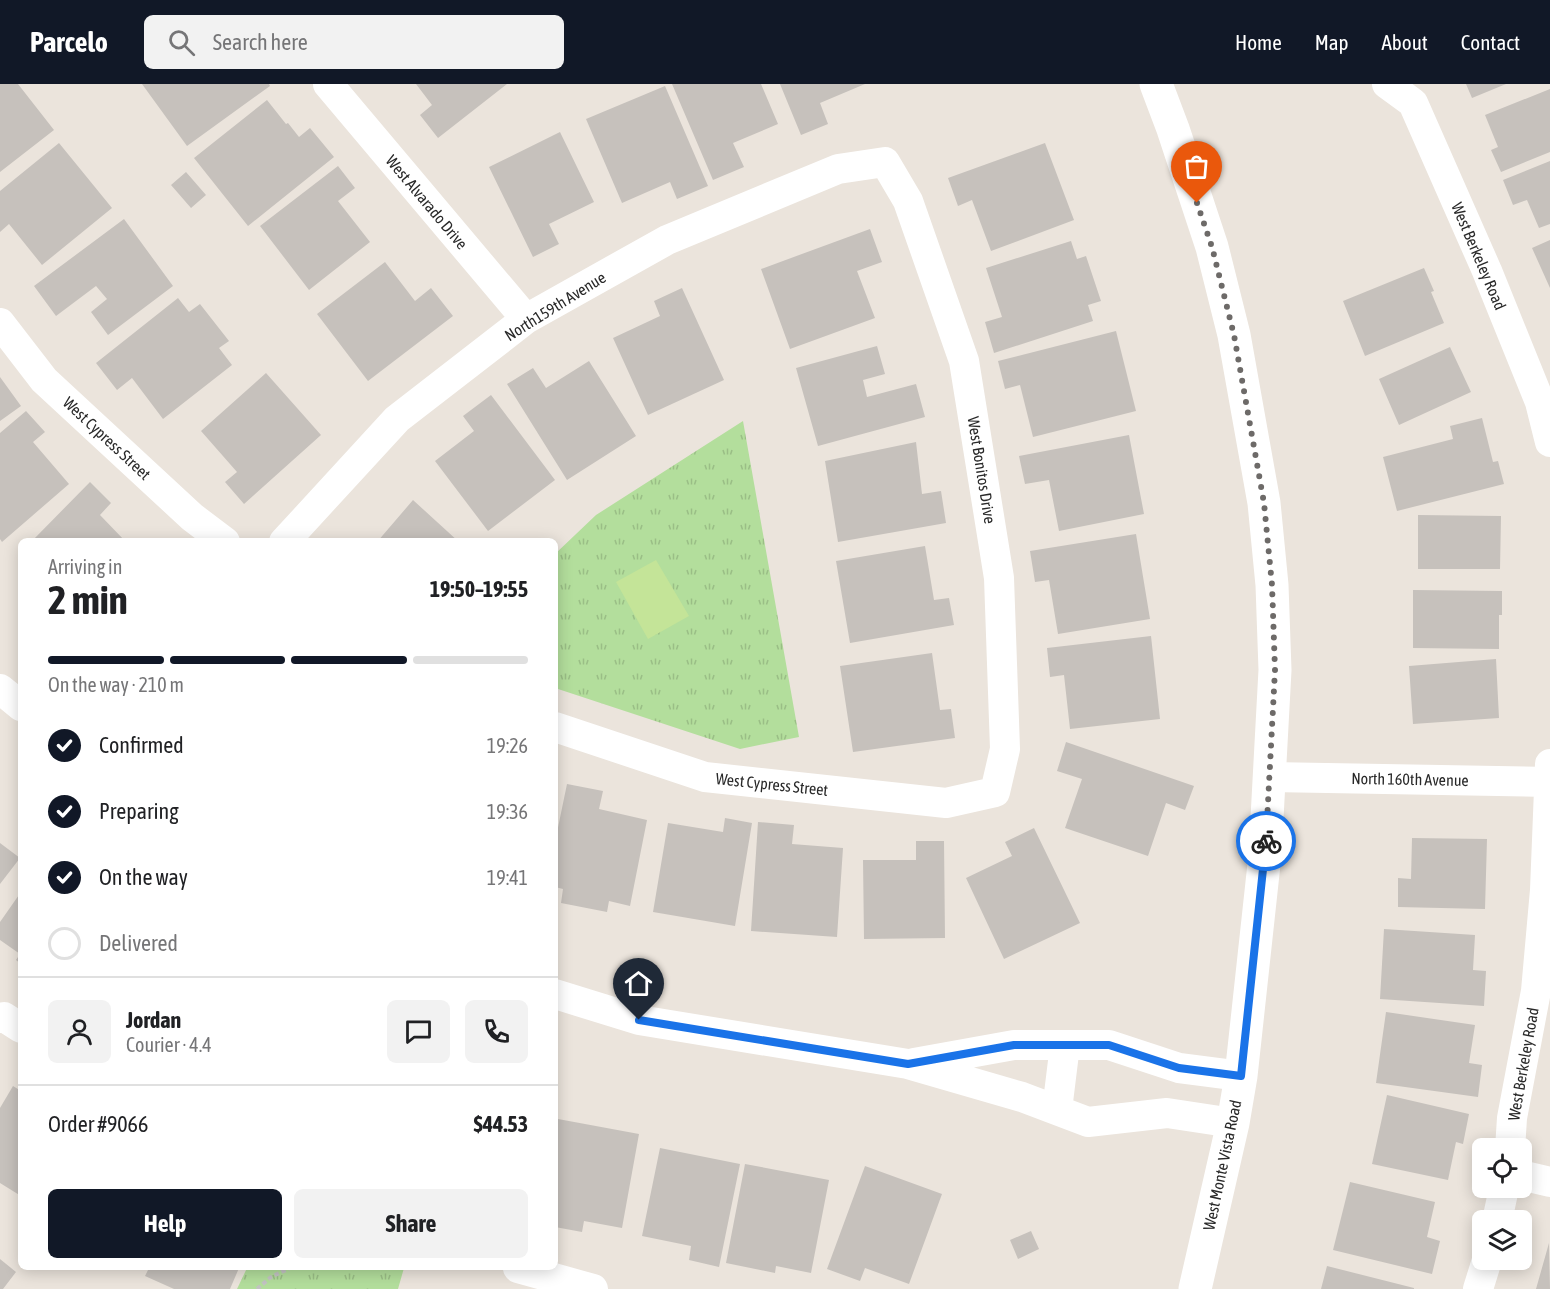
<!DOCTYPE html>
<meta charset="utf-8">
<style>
body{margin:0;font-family:"Asap Condensed",sans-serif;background:#f2f2f2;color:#202124;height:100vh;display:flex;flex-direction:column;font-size:22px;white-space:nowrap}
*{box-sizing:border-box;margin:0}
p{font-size:20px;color:#757577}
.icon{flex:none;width:33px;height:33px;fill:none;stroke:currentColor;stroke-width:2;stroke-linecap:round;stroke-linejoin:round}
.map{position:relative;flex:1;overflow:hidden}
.side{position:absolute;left:18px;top:454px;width:540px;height:732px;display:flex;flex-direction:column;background:#fff;border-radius:9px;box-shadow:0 3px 15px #0003}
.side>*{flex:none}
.tools{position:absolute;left:1472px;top:1054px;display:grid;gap:12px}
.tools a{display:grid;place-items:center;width:60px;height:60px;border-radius:9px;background:#fff;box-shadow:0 3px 15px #0003;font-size:30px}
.pin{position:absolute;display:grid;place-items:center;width:51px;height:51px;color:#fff;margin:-62px -26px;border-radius:50% 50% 50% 0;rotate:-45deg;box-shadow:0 0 6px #0007}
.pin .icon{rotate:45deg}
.courier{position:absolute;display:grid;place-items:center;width:60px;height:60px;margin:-30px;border:4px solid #1a73e8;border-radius:50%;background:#fff;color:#222;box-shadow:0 2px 8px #0007}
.headline em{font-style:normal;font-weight:700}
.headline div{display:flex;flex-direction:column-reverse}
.headline{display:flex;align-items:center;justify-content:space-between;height:102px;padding:0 30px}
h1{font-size:39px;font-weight:700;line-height:45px}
.bar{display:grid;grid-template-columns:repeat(4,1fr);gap:9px 6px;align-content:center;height:72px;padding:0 30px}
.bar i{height:8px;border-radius:4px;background:#e0e0e0}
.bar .current{background:#111827}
.bar p{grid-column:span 4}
.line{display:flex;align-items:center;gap:15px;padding:0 30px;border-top:2px solid #e0e0e0}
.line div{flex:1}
.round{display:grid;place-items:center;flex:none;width:63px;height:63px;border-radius:9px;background:#f2f2f2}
ol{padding:0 30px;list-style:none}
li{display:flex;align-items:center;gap:18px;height:66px}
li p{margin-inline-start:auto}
li .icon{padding:6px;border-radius:50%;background:#111827;color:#fff;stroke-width:4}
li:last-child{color:#757577}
li i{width:33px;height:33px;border:3px solid #e0e0e0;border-radius:50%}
.cta{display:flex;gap:12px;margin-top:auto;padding:12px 30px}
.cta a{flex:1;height:69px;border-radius:9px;background:#111827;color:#fff;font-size:24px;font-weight:700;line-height:69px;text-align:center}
.cta a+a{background:#f2f2f2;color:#202124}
header{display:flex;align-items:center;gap:36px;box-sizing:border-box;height:84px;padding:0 30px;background:#111827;color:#fff}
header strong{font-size:28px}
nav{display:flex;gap:33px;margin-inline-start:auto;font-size:21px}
.search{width:420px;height:54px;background:#f2f2f2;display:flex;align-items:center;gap:15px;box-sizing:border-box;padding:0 21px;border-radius:9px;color:#757577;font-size:22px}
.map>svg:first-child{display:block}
</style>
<header>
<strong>Parcelo</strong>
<div class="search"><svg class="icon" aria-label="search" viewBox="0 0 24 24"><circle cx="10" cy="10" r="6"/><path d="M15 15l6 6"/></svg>Search here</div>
<nav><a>Home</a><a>Map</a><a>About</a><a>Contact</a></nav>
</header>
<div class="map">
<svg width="1550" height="1205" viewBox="0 0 1550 1205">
<defs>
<pattern id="park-tufts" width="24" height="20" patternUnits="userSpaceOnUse" patternTransform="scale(1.5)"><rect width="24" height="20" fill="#b3de9c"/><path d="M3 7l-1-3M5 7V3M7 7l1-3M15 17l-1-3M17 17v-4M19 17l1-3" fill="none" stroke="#9abe86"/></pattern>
</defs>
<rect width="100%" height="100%" fill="#ebe4dc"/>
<path fill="url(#park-tufts)" d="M 743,337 L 799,653 L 740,665 L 555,604 L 555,470 L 596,431 Z
M 247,1184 L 404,1184 L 398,1205 L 237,1205 Z"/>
<path fill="#c4e498" d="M 656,476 L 689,532 L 648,555 L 616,498 Z"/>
<path fill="#c6c1bc" d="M 0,0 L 18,0 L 54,46 L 0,88 Z
M 142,0 L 269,0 L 270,2 L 187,62 Z
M 416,0 L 507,0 L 438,54 L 420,31 L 432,21 Z
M 672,0 L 761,0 L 778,40 L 733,59 L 744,83 L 713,96 Z
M 780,0 L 865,0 L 820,19 L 828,40 L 801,51 Z
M 1466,0 L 1506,0 L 1472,14 Z
M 665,2 L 708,102 L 677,115 L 670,98 L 622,119 L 586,35 Z
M 1550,5 L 1550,68 L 1501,88 L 1491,66 L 1498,63 L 1485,31 Z
M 267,16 L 286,40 L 288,39 L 299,53 L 310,44 L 334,73 L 248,142 L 194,74 Z
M 560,48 L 594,118 L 549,140 L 559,160 L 533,173 L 489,83 Z
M 59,59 L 112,124 L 42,181 L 9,140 L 0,148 L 0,107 Z
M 1045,59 L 1074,136 L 991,167 L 972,116 L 958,122 L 948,94 Z
M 1550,77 L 1550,140 L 1539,144 L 1527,116 L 1513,121 L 1503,96 Z
M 338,82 L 355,104 L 338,117 L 370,158 L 309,206 L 260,142 Z
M 186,88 L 206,111 L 191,124 L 171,101 Z
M 124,135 L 173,202 L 108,251 L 91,228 L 107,215 L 96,202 L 56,232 L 34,202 Z
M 870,145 L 882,178 L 857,187 L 875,234 L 790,265 L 761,185 Z
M 1550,156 L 1550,204 L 1532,164 Z
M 1071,157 L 1077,175 L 1086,172 L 1101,217 L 1088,221 L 1093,237 L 994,269 L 985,238 L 1002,233 L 986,184 Z
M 385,178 L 415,217 L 431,204 L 453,232 L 368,297 L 317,230 Z
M 1424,184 L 1434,207 L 1431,208 L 1444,239 L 1365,272 L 1343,217 Z
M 682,204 L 724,296 L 648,331 L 613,254 L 660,232 L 654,217 Z
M 178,214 L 189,228 L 200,220 L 229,257 L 219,264 L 232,281 L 163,335 L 132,294 L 117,306 L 96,279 Z
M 1116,247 L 1136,327 L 1033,353 L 1020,301 L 1005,305 L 998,277 Z
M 877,262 L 885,290 L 863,296 L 867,313 L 916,300 L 925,333 L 818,362 L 796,284 Z
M 1450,263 L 1471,308 L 1399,341 L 1379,295 Z
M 589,277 L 636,352 L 567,396 L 507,300 L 533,284 L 546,304 Z
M 266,289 L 321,351 L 244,420 L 225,398 L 237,388 L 201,347 Z
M 0,293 L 21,322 L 0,337 Z
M 491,311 L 555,396 L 488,447 L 435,377 L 474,347 L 463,332 Z
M 26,327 L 45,348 L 33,358 L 69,400 L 2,458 L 0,455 L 0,349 Z
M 1482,334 L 1493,378 L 1498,377 L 1504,400 L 1397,427 L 1383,373 L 1453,355 L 1450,342 Z
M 1129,351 L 1144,430 L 1059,447 L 1049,396 L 1025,400 L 1019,372 Z
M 916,358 L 922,410 L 941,407 L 946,439 L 838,458 L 825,377 Z
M 90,398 L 111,419 L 100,431 L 126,458 L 31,458 Z
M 413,416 L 459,458 L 377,458 Z
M 1418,431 L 1501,432 L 1500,485 L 1418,485 Z
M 1136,450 L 1150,535 L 1058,550 L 1049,496 L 1035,498 L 1030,467 Z
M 925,462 L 934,516 L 949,514 L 954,541 L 850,559 L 836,477 Z
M 1413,506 L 1502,507 L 1502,531 L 1499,531 L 1499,565 L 1413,564 Z
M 1151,552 L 1160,635 L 1070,645 L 1064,591 L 1050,593 L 1047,564 Z
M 932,569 L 940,626 L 951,625 L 955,654 L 853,668 L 840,582 Z
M 1496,575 L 1499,634 L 1413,640 L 1409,582 Z
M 1066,658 L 1194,702 L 1185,726 L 1166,719 L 1148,772 L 1065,744 L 1082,695 L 1057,687 Z
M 567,700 L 603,707 L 599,725 L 647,736 L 630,822 L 609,817 L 607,828 L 561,819 L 563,805 L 555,803 L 555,758 Z
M 725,734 L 752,739 L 735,842 L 653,828 L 668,739 L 723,748 Z
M 758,738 L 794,741 L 792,760 L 843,764 L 837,853 L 751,847 Z
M 1034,744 L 1080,839 L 1004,875 L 966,794 L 1012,772 L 1005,758 Z
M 1412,754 L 1487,755 L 1485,825 L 1398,823 L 1398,794 L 1411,795 Z
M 916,757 L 944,757 L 945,854 L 864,855 L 863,776 L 916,776 Z
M 0,759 L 20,774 L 0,800 Z
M 21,808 L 21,880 L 16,876 L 20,870 L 0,856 L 0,838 Z
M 1384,845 L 1475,851 L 1473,886 L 1486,887 L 1484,922 L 1380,915 Z
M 1386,928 L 1475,941 L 1469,979 L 1482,981 L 1478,1013 L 1376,999 Z
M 13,1002 L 21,1007 L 21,1112 L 0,1099 L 0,1024 Z
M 1387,1011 L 1469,1030 L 1463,1060 L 1456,1058 L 1448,1096 L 1372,1080 Z
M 558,1035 L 639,1050 L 622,1144 L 584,1137 L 582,1148 L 555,1143 L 555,1053 Z
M 660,1064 L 740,1080 L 719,1183 L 689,1176 L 691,1162 L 642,1152 Z
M 745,1080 L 829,1096 L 811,1189 L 776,1182 L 775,1189 L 726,1179 Z
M 865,1082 L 942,1110 L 909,1200 L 865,1184 L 860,1197 L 827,1185 Z
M 1350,1098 L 1435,1118 L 1427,1153 L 1440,1157 L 1432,1190 L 1333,1166 Z
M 1031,1147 L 1039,1165 L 1018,1175 L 1010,1156 Z
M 1549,1159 L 1550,1205 L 1536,1205 Z
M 0,1175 L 16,1188 L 3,1205 L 0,1205 Z
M 1327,1182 L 1414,1204 L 1414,1205 L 1321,1205 Z
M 149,1184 L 239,1184 L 230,1205 L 174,1205 L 145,1192 Z"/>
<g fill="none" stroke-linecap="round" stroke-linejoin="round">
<path stroke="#c3c3c3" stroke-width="4" stroke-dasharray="4.5 3" stroke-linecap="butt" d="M 257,1205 L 271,1193 L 290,1184"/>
<path stroke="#fff" stroke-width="30" d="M 328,0 L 526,235
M 1387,0 L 1413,19 L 1487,187 L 1540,318 L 1550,358
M 0,239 L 44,296 L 192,433 L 225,458
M 284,458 L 397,335 L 526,235 L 667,156 L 838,85 L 885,78 L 908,117 L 964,277 L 999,494 L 1005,665 L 995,708 L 946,719 L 705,693 L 555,643
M 0,605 L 21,622
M 1270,693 L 1550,698
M 555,910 L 639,936 L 908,980 L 1022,1013 L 1088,1038 L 1167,1029 L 1233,1039
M 0,934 L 4,933 L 21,944
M 914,979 L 1014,961 L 1109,961 L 1179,984 L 1241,992
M 1057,1026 L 1065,961
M 1510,1065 L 1512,1034 L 1536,907 L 1545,806 L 1550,680
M 1521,1091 L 1550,1098
M 1497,1137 L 1504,1104
M 518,1184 L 593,1205
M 1478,1205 L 1487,1176"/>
<path stroke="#fff" stroke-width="33" d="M 1156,0 L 1173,45 L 1212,163 L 1234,251 L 1264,419 L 1272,501 L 1275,586 L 1265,771 L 1241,992 L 1233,1039 L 1195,1205"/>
</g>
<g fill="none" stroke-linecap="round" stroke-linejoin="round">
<path stroke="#6d6a68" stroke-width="6" stroke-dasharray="0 10.8" d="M 1197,119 L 1212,163 L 1234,251 L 1264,419 L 1272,501 L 1275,586 L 1266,757"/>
<path stroke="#1a73e8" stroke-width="8" d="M 639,936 L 908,980 L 1014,961 L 1109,961 L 1179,984 L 1241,992 L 1266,757"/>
</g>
<g text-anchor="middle" stroke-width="4.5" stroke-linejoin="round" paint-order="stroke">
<g font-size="16" fill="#292929" stroke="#fff">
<text transform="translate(427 118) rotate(50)" y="6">West Alvarado Drive</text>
<text transform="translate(1479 172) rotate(67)" y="6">West Berkeley Road</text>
<text transform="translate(555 222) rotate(-32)" y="6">North159th Avenue</text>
<text transform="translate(107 354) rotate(43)" y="6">West Cypress Street</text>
<text transform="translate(982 386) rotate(81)" y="6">West Bonitos Drive</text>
<text transform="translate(1410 695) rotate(1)" y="6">North 160th Avenue</text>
<text transform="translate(772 700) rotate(6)" y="6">West Cypress Street</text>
<text transform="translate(1523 980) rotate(-80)" y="6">West Berkeley Road</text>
<text transform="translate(1222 1081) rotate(-78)" y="6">West Monte Vista Road</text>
</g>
</g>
</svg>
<div class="tools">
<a><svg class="icon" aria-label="locate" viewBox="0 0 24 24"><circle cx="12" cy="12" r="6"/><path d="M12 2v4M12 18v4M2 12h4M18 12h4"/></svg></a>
<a><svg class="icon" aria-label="layers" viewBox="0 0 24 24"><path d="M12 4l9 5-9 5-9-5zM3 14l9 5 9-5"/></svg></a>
</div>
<div class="pin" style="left:1197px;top:119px;background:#ea580c"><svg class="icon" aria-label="bag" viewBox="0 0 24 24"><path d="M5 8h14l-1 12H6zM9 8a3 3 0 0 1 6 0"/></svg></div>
<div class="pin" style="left:639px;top:936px;background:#1f2937"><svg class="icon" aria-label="home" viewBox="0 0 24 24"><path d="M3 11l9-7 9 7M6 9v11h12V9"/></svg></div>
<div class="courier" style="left:1266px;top:757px"><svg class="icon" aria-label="bike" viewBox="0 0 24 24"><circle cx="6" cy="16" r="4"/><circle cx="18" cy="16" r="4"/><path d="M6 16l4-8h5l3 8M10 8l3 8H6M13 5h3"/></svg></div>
<section class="side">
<div class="headline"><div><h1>2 min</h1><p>Arriving in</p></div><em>19:50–19:55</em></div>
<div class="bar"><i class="current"></i><i class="current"></i><i class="current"></i><i></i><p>On the way · 210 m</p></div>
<ol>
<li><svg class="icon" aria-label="check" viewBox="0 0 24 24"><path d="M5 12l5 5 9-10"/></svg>Confirmed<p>19:26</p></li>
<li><svg class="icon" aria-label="check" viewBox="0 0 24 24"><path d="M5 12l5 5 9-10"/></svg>Preparing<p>19:36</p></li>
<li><svg class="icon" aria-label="check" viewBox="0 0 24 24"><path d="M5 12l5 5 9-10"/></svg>On the way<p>19:41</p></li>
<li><i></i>Delivered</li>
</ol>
<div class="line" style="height:108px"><a class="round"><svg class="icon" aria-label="person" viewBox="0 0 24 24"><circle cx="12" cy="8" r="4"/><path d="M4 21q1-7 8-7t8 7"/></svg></a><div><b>Jordan</b><p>Courier · 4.4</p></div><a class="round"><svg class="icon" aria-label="chat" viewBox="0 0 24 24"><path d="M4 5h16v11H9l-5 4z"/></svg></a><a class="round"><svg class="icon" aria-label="phone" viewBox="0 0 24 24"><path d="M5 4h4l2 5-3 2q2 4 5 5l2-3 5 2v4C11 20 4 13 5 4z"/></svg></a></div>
<div class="line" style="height:78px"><div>Order #9066</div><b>$44.53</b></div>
<div class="cta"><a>Help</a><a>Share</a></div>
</section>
</div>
